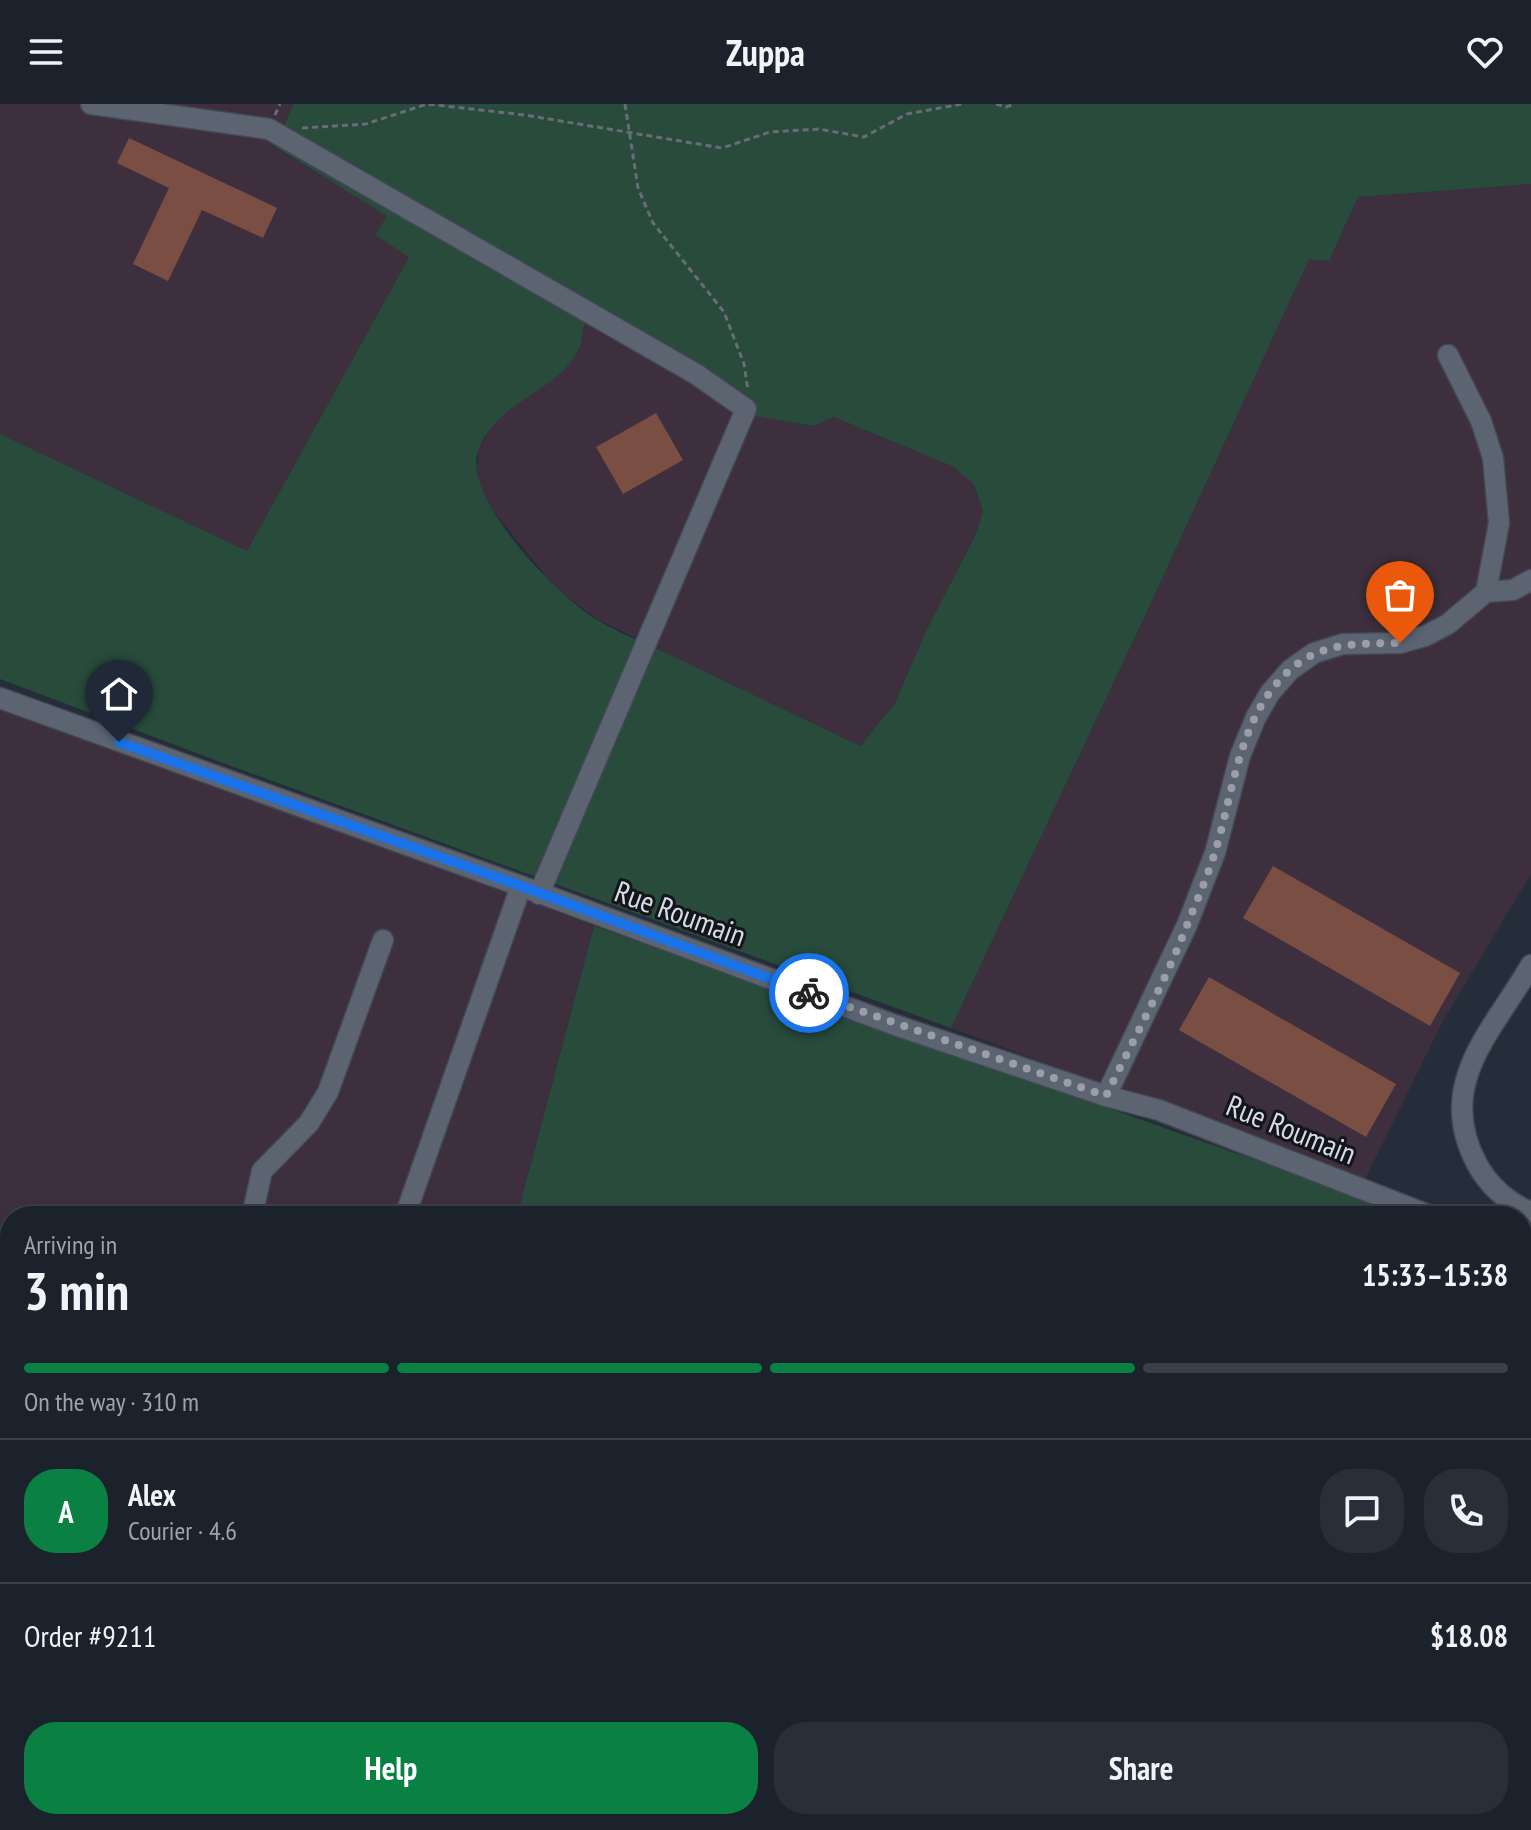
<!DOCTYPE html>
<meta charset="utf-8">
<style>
body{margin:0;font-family:"PT Sans Narrow",sans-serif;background:#292f38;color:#f1f3f6;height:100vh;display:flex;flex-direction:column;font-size:30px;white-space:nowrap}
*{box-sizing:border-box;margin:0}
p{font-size:26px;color:#a0a4a9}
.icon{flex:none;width:44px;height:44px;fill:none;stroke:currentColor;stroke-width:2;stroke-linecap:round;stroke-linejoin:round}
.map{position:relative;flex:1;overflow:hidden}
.drawer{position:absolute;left:0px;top:1102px;width:1532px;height:624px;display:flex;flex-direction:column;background:#1c222c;border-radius:32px 32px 0 0;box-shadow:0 4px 12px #0003,0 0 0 2px #3a3f48}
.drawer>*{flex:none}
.pin{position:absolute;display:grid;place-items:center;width:68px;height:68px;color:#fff;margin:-82px -34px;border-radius:50% 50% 50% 0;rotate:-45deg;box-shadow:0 0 8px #0007}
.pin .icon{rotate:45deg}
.courier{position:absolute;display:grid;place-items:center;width:80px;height:80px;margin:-40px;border:6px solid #1a73e8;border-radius:50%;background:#fff;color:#222;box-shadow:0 2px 10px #0007}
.overview em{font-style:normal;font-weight:800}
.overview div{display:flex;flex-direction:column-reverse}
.overview{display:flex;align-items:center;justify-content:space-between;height:136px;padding:0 24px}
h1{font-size:52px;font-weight:800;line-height:60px}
.bar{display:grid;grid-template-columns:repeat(4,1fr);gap:12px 8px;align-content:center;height:96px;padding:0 24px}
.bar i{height:10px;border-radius:6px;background:#3a3f48}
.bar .on{background:#0b8043}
.bar p{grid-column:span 4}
.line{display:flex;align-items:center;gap:20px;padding:0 24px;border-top:2px solid #3a3f48}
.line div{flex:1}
.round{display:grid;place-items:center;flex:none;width:84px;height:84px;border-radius:32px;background:#292f38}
.primary-button{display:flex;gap:16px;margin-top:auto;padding:16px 24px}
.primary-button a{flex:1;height:92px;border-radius:32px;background:#0b8043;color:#fff;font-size:32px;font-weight:800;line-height:92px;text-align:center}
.primary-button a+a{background:#292f38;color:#f1f3f6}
header{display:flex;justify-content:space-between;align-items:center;height:104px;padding:0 24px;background:#1c222c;font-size:36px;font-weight:800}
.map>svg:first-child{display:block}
</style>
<header><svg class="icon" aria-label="menu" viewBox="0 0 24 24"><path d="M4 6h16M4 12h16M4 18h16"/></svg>Zuppa<svg class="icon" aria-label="heart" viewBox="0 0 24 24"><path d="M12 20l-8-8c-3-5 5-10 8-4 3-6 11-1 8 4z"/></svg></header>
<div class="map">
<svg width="1531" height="1726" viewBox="0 0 1531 1726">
<rect width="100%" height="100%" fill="#262d3a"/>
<path fill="#3d2f3d" d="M 0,0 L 293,0 L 275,44 L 388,112 L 409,153 L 247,447 L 0,330 Z
M 1531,80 L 1531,770 L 1444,915 L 1364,1077 L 951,924 L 1144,514 L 1309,154 L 1329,157 L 1358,93 Z
M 584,218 L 755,312 L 814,322 L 834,313 L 954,363 L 974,381 L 983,407 L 975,432 L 927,525 L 894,601 L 860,642 L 598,516 L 556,484 L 487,400 L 477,376 L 478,346 L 492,321 L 514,301 L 562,268 L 578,247 Z
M 0,597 L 226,680 L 594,822 L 517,1112 L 10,1112 L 10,1535 L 0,1531 Z
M 1531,1265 L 1531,1726 L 1153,1726 L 1157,1716 L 1522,1716 L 1522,1290 Z
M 10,1651 L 10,1693 L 0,1715 L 0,1674 Z
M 499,1716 L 619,1716 L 616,1726 L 506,1726 L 508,1720 Z"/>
<path fill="#2c3648" d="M 10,1693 L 10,1716 L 499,1716 L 509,1720 L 506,1726 L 0,1726 L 0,1715 Z"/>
<path fill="#284b3c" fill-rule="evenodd" d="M 293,0 L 1531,0 L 1531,80 L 1358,93 L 1329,157 L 1309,155 L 1144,514 L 951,924 L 223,659 L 0,575 L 0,330 L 247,447 L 409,153 L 375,131 L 387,112 L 275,43 ZM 585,218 L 755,312 L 814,322 L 834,313 L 954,363 L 974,381 L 983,407 L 975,432 L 927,525 L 894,601 L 860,642 C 800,613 739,584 679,555 C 652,542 622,531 597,516 C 558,492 459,393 479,344 C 499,296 558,287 578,247 C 582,239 582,227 585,218 Z
M 594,822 L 1413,1112 L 517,1112 Z
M 1522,1150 L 1531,1154 L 1531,1265 L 1522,1290 Z
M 0,1531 L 10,1535 L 10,1651 L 0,1674 Z
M 619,1716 L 1157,1716 L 1153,1726 L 616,1726 Z"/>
<path fill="#7b4e43" d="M 129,34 L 277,104 L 263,134 L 202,106 L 168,177 L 133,160 L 169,84 L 117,59 Z
M 656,309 L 683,356 L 623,390 L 596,343 Z
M 1273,762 L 1460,869 L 1430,922 L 1243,814 Z
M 1209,873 L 1396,980 L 1366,1033 L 1179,926 Z"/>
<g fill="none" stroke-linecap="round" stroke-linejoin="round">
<g stroke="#434854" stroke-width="23">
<path id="minor" d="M 91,0 L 269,25 L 696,270 L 746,305 L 539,790
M 1486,488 L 1513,486 L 1531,476
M 0,594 L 521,782 L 895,921 L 1106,992 L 1159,1006 L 1431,1112
M 1531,861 C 1493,927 1434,980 1477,1060 C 1488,1081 1509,1100 1531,1108
M 1106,992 L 1187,821 L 1215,749 L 1240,652 L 1256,613 L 1270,589 L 1290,566 L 1314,549 L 1343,540 L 1400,539 L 1425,532 L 1448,520 L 1486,488 L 1499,419 L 1493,354 L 1481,317 L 1448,251
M 252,1112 L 262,1067 L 309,1019 L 328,988 L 383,836
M 405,1112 L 521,782
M 1522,1146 L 1531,1150
M 1522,1312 L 1531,1285
M 0,1444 L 10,1448
M 0,1518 L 10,1522
M 522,1716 L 546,1726
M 9,1726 L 13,1716
M 219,1726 L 223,1716
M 1179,1726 L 1183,1716
M 1382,1726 L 1385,1716"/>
</g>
<path stroke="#676c78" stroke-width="3" stroke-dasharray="6 4" stroke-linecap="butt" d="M 625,0 L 638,84 L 653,119 L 724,208 L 744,260 L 748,287
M 996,0 L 1006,3 L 1014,0
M 275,11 L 280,0
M 302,24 L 366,20 L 427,0 L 525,11 L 722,44 L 770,28 L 819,25 L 864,33 L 907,10 L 962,0
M 265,1726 L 273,1716"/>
<use href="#minor" stroke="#5c6472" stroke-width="20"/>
</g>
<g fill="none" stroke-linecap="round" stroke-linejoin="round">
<path stroke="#999ea8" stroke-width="8" stroke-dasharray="0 14.4" d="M 809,889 L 1106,992 C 1134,934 1166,877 1189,816 C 1198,794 1208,771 1215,748 C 1234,687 1239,610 1291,565 C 1323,537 1360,540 1400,539"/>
<path stroke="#1a73e8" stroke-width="10" d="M 119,638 L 521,782 L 809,889"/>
</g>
<g text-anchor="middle" stroke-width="6" stroke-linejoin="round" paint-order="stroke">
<g font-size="30" fill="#d7dbe4" stroke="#12151b">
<text transform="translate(680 810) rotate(20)" y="10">Rue Roumain</text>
<text transform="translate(1291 1026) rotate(22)" y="10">Rue Roumain</text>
</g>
</g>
</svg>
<div class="pin" style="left:1400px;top:539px;background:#ea580c"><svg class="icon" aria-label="bag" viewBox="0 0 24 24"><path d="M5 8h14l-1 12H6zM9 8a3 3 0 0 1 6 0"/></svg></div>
<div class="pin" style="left:119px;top:638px;background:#1f2937"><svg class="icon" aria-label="home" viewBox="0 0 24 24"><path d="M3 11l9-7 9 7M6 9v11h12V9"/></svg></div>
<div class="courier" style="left:809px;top:889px"><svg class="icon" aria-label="bike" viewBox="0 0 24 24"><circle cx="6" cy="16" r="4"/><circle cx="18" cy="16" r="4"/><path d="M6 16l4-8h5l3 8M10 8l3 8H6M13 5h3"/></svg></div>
<section class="drawer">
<div class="overview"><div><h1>3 min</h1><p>Arriving in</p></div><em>15:33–15:38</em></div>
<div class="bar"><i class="on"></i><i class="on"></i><i class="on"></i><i></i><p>On the way · 310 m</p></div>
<div class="line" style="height:144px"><b class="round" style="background:#0b8043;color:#fff">A</b><div><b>Alex</b><p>Courier · 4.6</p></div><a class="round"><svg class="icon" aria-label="chat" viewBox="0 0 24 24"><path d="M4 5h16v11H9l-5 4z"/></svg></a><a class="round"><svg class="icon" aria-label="phone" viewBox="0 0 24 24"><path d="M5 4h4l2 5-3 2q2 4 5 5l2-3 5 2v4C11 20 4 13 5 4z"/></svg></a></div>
<div class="line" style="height:104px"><div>Order #9211</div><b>$18.08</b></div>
<div class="primary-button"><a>Help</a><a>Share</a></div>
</section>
</div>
